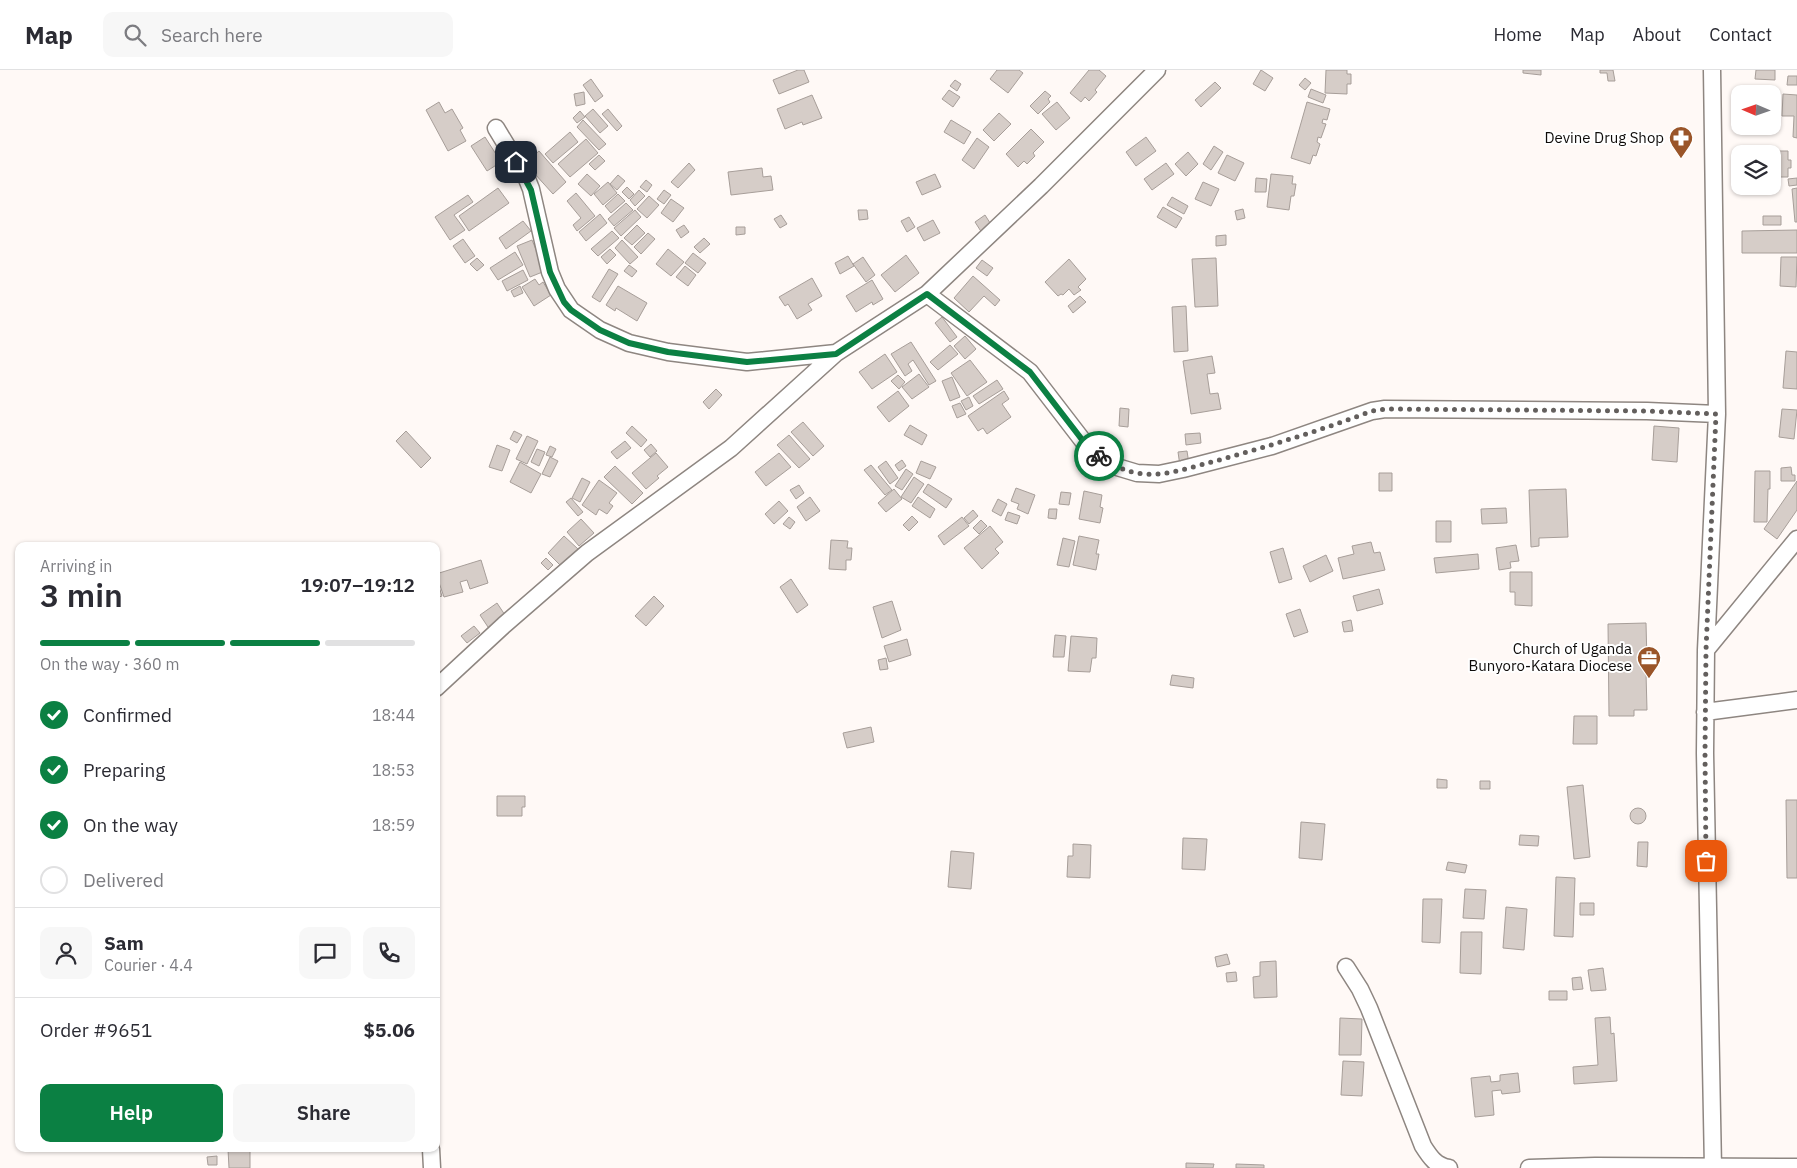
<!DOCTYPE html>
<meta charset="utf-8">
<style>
body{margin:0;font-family:"IBM Plex Sans",sans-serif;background:#f7f7f7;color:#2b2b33;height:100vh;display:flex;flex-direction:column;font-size:19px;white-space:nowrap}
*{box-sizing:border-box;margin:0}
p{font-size:16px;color:#7c7c81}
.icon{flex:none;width:28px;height:28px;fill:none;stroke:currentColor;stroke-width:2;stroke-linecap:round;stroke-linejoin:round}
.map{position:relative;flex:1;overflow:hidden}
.panel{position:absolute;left:15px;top:472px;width:425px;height:610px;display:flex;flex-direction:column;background:#fff;border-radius:10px;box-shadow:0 1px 4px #0004}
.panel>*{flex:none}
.needle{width:32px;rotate:272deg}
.controls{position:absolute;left:1731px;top:15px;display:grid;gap:10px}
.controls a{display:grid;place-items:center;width:50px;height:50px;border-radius:10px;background:#fff;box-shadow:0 1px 4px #0004;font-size:25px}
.pin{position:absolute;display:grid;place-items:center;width:42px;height:42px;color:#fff;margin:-21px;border-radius:10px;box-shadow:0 2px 8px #0006}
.courier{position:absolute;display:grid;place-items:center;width:50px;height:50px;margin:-25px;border:4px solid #0b8043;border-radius:50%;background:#fff;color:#222;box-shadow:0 1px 6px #0007}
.overview em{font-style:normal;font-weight:600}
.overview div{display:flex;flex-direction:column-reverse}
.overview{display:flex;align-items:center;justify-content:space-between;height:85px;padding:0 25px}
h1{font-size:32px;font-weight:600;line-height:38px}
.bar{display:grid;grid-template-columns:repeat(4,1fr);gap:8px 5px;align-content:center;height:60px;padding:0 25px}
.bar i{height:6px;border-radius:4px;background:#e1e1e2}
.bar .on{background:#0b8043}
.bar p{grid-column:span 4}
.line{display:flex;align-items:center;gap:12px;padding:0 25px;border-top:1px solid #e1e1e2}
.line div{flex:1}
.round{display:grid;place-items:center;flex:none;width:52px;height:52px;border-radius:10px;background:#f7f7f7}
ol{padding:0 25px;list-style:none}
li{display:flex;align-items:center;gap:15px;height:55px}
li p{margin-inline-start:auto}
li .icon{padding:5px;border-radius:50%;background:#0b8043;color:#fff;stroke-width:4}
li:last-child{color:#7c7c81}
li i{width:28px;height:28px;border:2px solid #e1e1e2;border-radius:50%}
.cta{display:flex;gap:10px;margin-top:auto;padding:10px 25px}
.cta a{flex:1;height:58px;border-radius:10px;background:#0b8043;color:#fff;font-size:20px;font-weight:600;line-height:58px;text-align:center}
.cta a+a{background:#f7f7f7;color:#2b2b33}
header{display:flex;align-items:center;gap:30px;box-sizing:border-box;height:70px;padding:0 25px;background:#fff;border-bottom:1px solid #e1e1e2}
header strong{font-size:24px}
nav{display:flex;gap:28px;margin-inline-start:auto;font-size:18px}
.search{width:350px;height:45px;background:#f7f7f7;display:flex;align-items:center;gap:12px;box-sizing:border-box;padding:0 18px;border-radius:10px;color:#7c7c81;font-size:19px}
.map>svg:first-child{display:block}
</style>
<header>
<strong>Map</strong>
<div class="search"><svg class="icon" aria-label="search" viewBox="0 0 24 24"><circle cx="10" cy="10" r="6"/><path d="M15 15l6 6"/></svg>Search here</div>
<nav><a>Home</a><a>Map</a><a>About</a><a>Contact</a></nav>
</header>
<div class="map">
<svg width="1797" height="1098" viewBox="0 0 1797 1098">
<rect width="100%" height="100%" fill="#fff9f6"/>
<path fill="#d6cdc8" stroke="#a79e99" d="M 798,0 L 804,0 L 809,12 L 779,24 L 773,10 Z
M 997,0 L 1019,0 L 1023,3 L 1008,23 L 990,9 Z
M 1089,0 L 1099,0 L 1106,6 L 1095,20 L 1097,22 L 1089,31 L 1085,27 L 1081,32 L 1070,23 Z
M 1261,0 L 1273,8 L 1265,21 L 1253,14 Z
M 1326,0 L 1347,0 L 1347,4 L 1351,4 L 1351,14 L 1347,14 L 1347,24 L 1325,23 Z
M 1523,0 L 1541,0 L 1541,5 L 1523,3 Z
M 1600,0 L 1613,0 L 1615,11 L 1608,11 L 1607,3 L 1600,3 Z
M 1756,0 L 1775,0 L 1775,10 L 1755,9 Z
M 1788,6 L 1797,6 L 1797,15 L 1787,15 Z
M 1305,8 L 1311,13 L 1305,20 L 1299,15 Z
M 591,9 L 603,26 L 595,32 L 583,15 Z
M 955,10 L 961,14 L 957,21 L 950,16 Z
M 1215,12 L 1221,18 L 1201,37 L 1195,30 Z
M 1311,19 L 1326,25 L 1323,33 L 1308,27 Z
M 949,20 L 960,27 L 953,37 L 942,29 Z
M 1045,21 L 1051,26 L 1048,29 L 1050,32 L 1038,44 L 1030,36 Z
M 584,22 L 585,34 L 576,36 L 574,24 Z
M 1783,24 L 1797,25 L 1797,68 L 1793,67 L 1794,46 L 1782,46 Z
M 812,25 L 822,48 L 803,55 L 802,52 L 785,59 L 777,39 Z
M 439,32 L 445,43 L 452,39 L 463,58 L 460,60 L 466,71 L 448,81 L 426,40 Z
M 1057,32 L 1070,48 L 1056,60 L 1042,44 Z
M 1307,32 L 1330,39 L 1327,50 L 1323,49 L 1322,53 L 1326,54 L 1321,68 L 1318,67 L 1317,72 L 1320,74 L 1316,86 L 1313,85 L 1310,94 L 1291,88 Z
M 593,39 L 608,56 L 600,63 L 585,46 Z
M 608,39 L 622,56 L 617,61 L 602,44 Z
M 580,41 L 585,47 L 577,53 L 573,48 Z
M 999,43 L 1011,54 L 994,71 L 983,60 Z
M 583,50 L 606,74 L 599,80 L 577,57 Z
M 951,50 L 971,62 L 964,74 L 944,62 Z
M 1031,59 L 1044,72 L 1033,83 L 1035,86 L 1027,94 L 1024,91 L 1018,97 L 1006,84 Z
M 570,62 L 578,72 L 553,93 L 545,84 Z
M 485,67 L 501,92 L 487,101 L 471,76 Z
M 1146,67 L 1156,81 L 1136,96 L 1126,82 Z
M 977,68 L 989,77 L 974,99 L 962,90 Z
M 586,69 L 598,83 L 570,107 L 558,94 Z
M 1214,76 L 1223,82 L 1211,100 L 1203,94 Z
M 539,81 L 566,112 L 553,124 L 525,93 Z
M 1771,81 L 1788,81 L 1788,90 L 1791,90 L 1791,98 L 1788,98 L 1788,107 L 1772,107 L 1772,84 L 1771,84 Z
M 1188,82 L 1198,94 L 1186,106 L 1175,94 Z
M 599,85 L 605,91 L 595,100 L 589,94 Z
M 1227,85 L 1244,93 L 1235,111 L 1218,103 Z
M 689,93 L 695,100 L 678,118 L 671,112 Z
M 1166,93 L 1174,104 L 1152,120 L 1144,109 Z
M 762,98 L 763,107 L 771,106 L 773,120 L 731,125 L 728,102 Z
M 587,104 L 600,116 L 591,126 L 578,114 Z
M 935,104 L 941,117 L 922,125 L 916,112 Z
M 1271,104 L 1293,106 L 1292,114 L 1296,114 L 1294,126 L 1291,126 L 1289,140 L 1267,137 Z
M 618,105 L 625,111 L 617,120 L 610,114 Z
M 1256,108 L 1267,109 L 1266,122 L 1255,122 Z
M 1797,108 L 1797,115 L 1789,116 L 1788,109 Z
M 646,110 L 652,115 L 647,122 L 640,117 Z
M 608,112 L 617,123 L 603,135 L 594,124 Z
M 1203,112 L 1219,119 L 1211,136 L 1195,129 Z
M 627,117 L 634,124 L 629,129 L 622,122 Z
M 498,118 L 509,133 L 469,161 L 459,146 Z
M 1797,118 L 1797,152 L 1795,152 L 1792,119 Z
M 639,120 L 645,126 L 635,136 L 630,130 Z
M 664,120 L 671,125 L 664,134 L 657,129 Z
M 576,123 L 595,146 L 577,161 L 573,155 L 581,148 L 567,131 Z
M 618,124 L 625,131 L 611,143 L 605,136 Z
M 468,125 L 473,132 L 454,145 L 465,160 L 450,170 L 435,147 Z
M 649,126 L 659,135 L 647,148 L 637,139 Z
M 1172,127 L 1188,136 L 1184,144 L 1167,135 Z
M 671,129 L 684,138 L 673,152 L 661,143 Z
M 626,133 L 633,140 L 614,156 L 608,149 Z
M 1163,137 L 1182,148 L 1176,158 L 1157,147 Z
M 1243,139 L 1245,148 L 1237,150 L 1235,141 Z
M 635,140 L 641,147 L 621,166 L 614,158 Z
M 858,140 L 867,140 L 868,149 L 859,150 Z
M 600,144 L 607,153 L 586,171 L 579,162 Z
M 781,145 L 787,154 L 780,158 L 774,149 Z
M 985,145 L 992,156 L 982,163 L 975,152 Z
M 1763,146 L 1781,146 L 1781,155 L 1763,155 Z
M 909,147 L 915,157 L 907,162 L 901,151 Z
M 933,150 L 940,163 L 924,171 L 917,158 Z
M 523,151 L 531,161 L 506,179 L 499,168 Z
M 637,155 L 645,163 L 632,175 L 624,168 Z
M 684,155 L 689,162 L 681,168 L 676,160 Z
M 736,157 L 745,157 L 745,164 L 736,165 Z
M 1797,160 L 1797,183 L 1742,183 L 1742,161 Z
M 612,161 L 619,168 L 598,186 L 591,179 Z
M 648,163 L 655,169 L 641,184 L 634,177 Z
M 1226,165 L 1226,175 L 1216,176 L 1216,166 Z
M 704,168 L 710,174 L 700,183 L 694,177 Z
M 463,169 L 475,186 L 465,193 L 453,176 Z
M 532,170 L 545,201 L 530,207 L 517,176 Z
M 622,170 L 638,187 L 630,194 L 615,178 Z
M 610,179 L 616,185 L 607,194 L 601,187 Z
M 668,179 L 684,192 L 671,206 L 656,194 Z
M 515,182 L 523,195 L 498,210 L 490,198 Z
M 693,183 L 706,193 L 698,203 L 685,193 Z
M 906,185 L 919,203 L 895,222 L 881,205 Z
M 848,186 L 854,196 L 840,204 L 835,193 Z
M 863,187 L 875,205 L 866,212 L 853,194 Z
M 1781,187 L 1797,187 L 1796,217 L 1780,216 Z
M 477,188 L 484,195 L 477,201 L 470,194 Z
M 1216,188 L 1218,236 L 1195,237 L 1192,189 Z
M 1069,189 L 1086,209 L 1078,217 L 1081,220 L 1074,225 L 1069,219 L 1063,225 L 1061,224 L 1058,226 L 1045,212 Z
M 982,190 L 993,198 L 987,206 L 976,198 Z
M 629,195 L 637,201 L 632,207 L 624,201 Z
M 685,196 L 696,205 L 688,216 L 676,207 Z
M 609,199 L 618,204 L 600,232 L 592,227 Z
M 523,200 L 528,210 L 507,221 L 502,211 Z
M 973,206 L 1000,230 L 995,236 L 984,226 L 969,242 L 954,228 Z
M 812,208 L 822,226 L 808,234 L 812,240 L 797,249 L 788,234 L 785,236 L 779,227 Z
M 535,209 L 539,215 L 543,212 L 551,225 L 534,236 L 522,217 Z
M 872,210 L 883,229 L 873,235 L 872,232 L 856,242 L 846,226 Z
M 520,216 L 523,223 L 514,227 L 511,221 Z
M 618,216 L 647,233 L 637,251 L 616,238 L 615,241 L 606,235 Z
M 1080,226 L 1086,232 L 1073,243 L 1068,236 Z
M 1186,236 L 1188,281 L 1174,282 L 1172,237 Z
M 942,247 L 957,267 L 950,272 L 935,253 Z
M 965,266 L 976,279 L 965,289 L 954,276 Z
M 911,272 L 936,311 L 929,315 L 913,290 L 908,294 L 912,301 L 905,306 L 891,284 Z
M 950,275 L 958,284 L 938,300 L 930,292 Z
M 1786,281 L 1797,282 L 1797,319 L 1783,318 Z
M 885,284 L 897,302 L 872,319 L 859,302 Z
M 1212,286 L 1215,303 L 1207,304 L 1210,324 L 1218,323 L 1221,339 L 1191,344 L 1183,291 Z
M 970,290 L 987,312 L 967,326 L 951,303 Z
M 919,304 L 929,317 L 912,329 L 902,317 Z
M 898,305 L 905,312 L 899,319 L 891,311 Z
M 952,307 L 960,327 L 950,331 L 942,311 Z
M 997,310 L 1003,319 L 979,334 L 973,326 Z
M 716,319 L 722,325 L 709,339 L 703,332 Z
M 898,321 L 909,336 L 889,352 L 877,337 Z
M 1004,321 L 1009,329 L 1002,334 L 1011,347 L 987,364 L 983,358 L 978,361 L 968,346 Z
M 969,327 L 973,336 L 966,340 L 961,331 Z
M 960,333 L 966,344 L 957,348 L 952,336 Z
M 1120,338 L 1129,339 L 1128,357 L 1119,356 Z
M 1782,339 L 1797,340 L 1794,369 L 1779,367 Z
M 803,352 L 824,376 L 813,386 L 791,362 Z
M 910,355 L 927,365 L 922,375 L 904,365 Z
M 632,356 L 647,370 L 641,377 L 626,363 Z
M 1654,356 L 1679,358 L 1677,392 L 1652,390 Z
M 406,361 L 431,388 L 421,398 L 396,371 Z
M 514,361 L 522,365 L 517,373 L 510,369 Z
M 1200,363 L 1201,373 L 1186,375 L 1185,364 Z
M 789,365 L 810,389 L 799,398 L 777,375 Z
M 527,366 L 538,371 L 527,394 L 516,389 Z
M 625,371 L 631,378 L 617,389 L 611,382 Z
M 651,374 L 657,381 L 650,387 L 644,380 Z
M 497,375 L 510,380 L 502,401 L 489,397 Z
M 550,376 L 556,379 L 552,387 L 546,385 Z
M 537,379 L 545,382 L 539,396 L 531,392 Z
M 1187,381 L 1189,394 L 1180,396 L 1178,382 Z
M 656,383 L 668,397 L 657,406 L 659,408 L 646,419 L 632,403 Z
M 779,383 L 791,397 L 766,416 L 755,402 Z
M 550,387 L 558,391 L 550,407 L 542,404 Z
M 902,390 L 906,396 L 899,401 L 895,395 Z
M 886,391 L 898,408 L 890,414 L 878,397 Z
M 921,391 L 936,397 L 930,409 L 916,403 Z
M 520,392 L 541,404 L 531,423 L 510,412 Z
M 871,395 L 892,420 L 885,425 L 864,400 Z
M 615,396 L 643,423 L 632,434 L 604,407 Z
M 1791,397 L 1792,405 L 1795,405 L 1795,411 L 1781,411 L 1781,398 Z
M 906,399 L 913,404 L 902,420 L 895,416 Z
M 1755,401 L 1770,401 L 1770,419 L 1768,419 L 1767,452 L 1754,452 Z
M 1379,403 L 1392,403 L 1392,421 L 1379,421 Z
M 914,407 L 924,414 L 911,433 L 901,427 Z
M 582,408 L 590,412 L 580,432 L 572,428 Z
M 599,410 L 617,423 L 609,433 L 613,436 L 607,444 L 599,439 L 596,445 L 582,435 Z
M 1797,411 L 1797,440 L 1777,469 L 1764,459 Z
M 928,414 L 952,429 L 946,438 L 923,422 Z
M 799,415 L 804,423 L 796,429 L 790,420 Z
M 1016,418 L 1035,425 L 1028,444 L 1017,439 L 1019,434 L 1011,431 Z
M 894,419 L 902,429 L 886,442 L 878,433 Z
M 1566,419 L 1568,467 L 1539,468 L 1539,476 L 1531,477 L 1529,420 Z
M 1084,421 L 1102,425 L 1100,437 L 1103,438 L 1100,453 L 1079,449 Z
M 1061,422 L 1071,423 L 1069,435 L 1059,434 Z
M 810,427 L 820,441 L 806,451 L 797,437 Z
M 918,427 L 935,439 L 930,448 L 912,436 Z
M 571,428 L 583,442 L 578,446 L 566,432 Z
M 998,429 L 1007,434 L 1001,446 L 992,441 Z
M 779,431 L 788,441 L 774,454 L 765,444 Z
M 1506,438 L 1507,453 L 1482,454 L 1481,439 Z
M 1049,439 L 1057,439 L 1056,449 L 1048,448 Z
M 973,440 L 978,446 L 969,454 L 964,448 Z
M 1008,442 L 1020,446 L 1017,454 L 1005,450 Z
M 912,446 L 918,452 L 909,461 L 903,455 Z
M 789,447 L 795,452 L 790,459 L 783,454 Z
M 962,447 L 969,456 L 944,475 L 938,466 Z
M 581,449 L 594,463 L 579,476 L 567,462 Z
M 981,450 L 987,456 L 979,464 L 973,458 Z
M 1436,451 L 1451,451 L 1451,472 L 1436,472 Z
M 990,456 L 1003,472 L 995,479 L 999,483 L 982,499 L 964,478 Z
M 564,466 L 578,479 L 561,496 L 548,483 Z
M 1079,466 L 1099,470 L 1096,484 L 1099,484 L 1096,500 L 1073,495 Z
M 1063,468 L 1075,471 L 1069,497 L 1057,495 Z
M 831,470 L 848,471 L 847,478 L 852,478 L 851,490 L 846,490 L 846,500 L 829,499 Z
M 1371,472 L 1374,483 L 1380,482 L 1385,500 L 1343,509 L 1338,488 L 1354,484 L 1352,476 Z
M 1516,475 L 1519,491 L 1510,492 L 1511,498 L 1499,500 L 1496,478 Z
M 1283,478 L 1292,509 L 1279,513 L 1270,482 Z
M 1478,484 L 1479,499 L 1436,503 L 1434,488 Z
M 1326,485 L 1333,501 L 1310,512 L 1303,496 Z
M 546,488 L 553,495 L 548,500 L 541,493 Z
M 481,490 L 488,513 L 470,519 L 467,510 L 460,512 L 463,522 L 444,527 L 436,504 Z
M 1510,502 L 1532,502 L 1532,536 L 1515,535 L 1515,522 L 1510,522 Z
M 436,507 L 442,526 L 436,528 Z
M 791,509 L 808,535 L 797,543 L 780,517 Z
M 1379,519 L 1383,534 L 1357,541 L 1353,526 Z
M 654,526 L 664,536 L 646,556 L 635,546 Z
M 892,531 L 901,560 L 882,568 L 873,537 Z
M 497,533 L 507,548 L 490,560 L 480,545 Z
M 1300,539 L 1308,562 L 1294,567 L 1286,544 Z
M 1351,550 L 1353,561 L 1344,562 L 1342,552 Z
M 1646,553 L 1647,592 L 1649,591 L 1649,603 L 1646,603 L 1647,640 L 1634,640 L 1634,646 L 1609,646 L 1608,554 Z
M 474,556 L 480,563 L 467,573 L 461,566 Z
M 1055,565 L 1066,566 L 1064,587 L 1053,587 Z
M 1071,566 L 1097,568 L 1096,588 L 1092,588 L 1090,602 L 1068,601 Z
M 907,569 L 911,585 L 889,592 L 884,576 Z
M 886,588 L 888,599 L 880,600 L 878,590 Z
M 1172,605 L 1194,608 L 1193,618 L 1170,615 Z
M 1574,646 L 1597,646 L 1597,674 L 1573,674 Z
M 871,657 L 874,672 L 847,678 L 843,663 Z
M 1437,709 L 1447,710 L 1447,718 L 1437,718 Z
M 1480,711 L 1490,711 L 1490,719 L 1480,719 Z
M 1583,715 L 1590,787 L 1574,789 L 1567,717 Z
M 497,726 L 525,726 L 525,737 L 522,737 L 522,746 L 497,746 Z
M 1786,730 L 1797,730 L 1797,808 L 1787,808 Z
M1630 746a8 8 0 1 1 16 0a8 8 0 1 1-16 0Z
M 1301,752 L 1325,754 L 1322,790 L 1299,788 Z
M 1520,765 L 1539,766 L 1538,776 L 1519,775 Z
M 1183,768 L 1207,769 L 1205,800 L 1182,799 Z
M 1638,772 L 1648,772 L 1647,797 L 1637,796 Z
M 1073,774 L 1091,775 L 1090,808 L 1067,807 L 1068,786 L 1073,786 Z
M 951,781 L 974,783 L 971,819 L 948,817 Z
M 1448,792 L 1467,795 L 1465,803 L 1446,800 Z
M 1556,807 L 1575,808 L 1573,867 L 1554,866 Z
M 1465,819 L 1486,820 L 1484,849 L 1463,848 Z
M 1423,829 L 1442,829 L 1440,873 L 1422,872 Z
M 1580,833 L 1594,833 L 1594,845 L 1580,845 Z
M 1506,837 L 1527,839 L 1524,880 L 1503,878 Z
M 1461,862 L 1482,862 L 1481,904 L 1460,903 Z
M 1227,884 L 1230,894 L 1217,897 L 1215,887 Z
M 1276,891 L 1277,927 L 1254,928 L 1253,907 L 1260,906 L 1260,892 Z
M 1603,898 L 1606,920 L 1591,921 L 1588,900 Z
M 1236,902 L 1237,911 L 1227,912 L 1226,903 Z
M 1581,907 L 1583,919 L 1573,920 L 1572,908 Z
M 1549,921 L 1567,921 L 1567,930 L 1549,930 Z
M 1610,947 L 1611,964 L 1614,963 L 1617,1011 L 1574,1014 L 1573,997 L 1598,995 L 1595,948 Z
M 1340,948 L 1362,949 L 1361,985 L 1339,985 Z
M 1343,991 L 1364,992 L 1362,1026 L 1341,1025 Z
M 1518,1003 L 1520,1022 L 1502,1024 L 1501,1020 L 1492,1021 L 1494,1045 L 1475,1047 L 1471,1008 L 1490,1006 L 1491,1012 L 1500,1011 L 1500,1005 Z
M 228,1079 L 250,1079 L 250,1098 L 229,1098 Z
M 217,1086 L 217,1095 L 208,1095 L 207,1087 Z
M 1186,1093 L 1214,1094 L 1213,1098 L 1186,1098 Z
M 1236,1094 L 1264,1095 L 1264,1098 L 1236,1098 Z"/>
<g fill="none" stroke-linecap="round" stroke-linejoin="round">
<g stroke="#8e8681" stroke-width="19">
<path id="minor" d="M 1712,0 L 1717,344 L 1706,580 L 1705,683 L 1713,1098
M 496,58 L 527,109 L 531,119 L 550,202 L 557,219 L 571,240 L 600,260 L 629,273 L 668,282 L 747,292 L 836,283
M 927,224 L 1030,302 L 1090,380 L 1117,397 L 1137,403 L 1159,404 L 1183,399 L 1272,376 L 1372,341 L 1385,339 L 1647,341 L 1717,344
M 1706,580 L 1797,469
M 436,618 L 504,555 L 587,483 L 731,378 L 836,283 L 927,224 L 1041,116 L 1157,0
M 1705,642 L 1797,630
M 1346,897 L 1360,919 L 1369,938 L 1423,1076 C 1430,1087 1436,1096 1449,1098
M 431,1079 L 432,1098
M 1529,1098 L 1595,1096 L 1797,1097"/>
</g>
<use href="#minor" stroke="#fff" stroke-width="16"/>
</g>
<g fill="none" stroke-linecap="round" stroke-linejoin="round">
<path stroke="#635f5d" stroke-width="5" stroke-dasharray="0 9" d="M 1099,386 C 1111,393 1123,401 1137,403 C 1161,408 1188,398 1212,392 C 1266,377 1319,361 1372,341 L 1386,339 L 1647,341 L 1716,344 L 1706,580 L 1705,683 L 1706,791"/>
<path stroke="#0b8043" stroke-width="6" d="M 516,92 L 531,120 L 550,202 L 564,232 L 571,240 L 600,260 L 629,273 L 668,282 L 747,292 L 836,284 L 927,224 L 1030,302 L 1090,380 L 1099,386"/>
</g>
<defs>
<g id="pharmacy-pin" transform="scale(1.25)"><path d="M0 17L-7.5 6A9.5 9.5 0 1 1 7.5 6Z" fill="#9a5529" stroke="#fff"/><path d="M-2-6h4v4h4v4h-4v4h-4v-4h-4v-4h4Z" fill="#fff"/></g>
<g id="office-pin" transform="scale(1.25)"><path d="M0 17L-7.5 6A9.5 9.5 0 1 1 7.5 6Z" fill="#9a5529" stroke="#fff"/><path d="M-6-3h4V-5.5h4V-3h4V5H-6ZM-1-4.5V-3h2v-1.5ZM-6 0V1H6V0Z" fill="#fff"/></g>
</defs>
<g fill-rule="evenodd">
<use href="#pharmacy-pin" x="1681" y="68"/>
<use href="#office-pin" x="1649" y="588"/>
</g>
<g text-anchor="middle" stroke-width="4" stroke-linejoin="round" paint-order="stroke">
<g font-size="15" fill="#0f0c0a" stroke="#fff" text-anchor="end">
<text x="1664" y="73">Devine Drug Shop</text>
<text x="1632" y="584">Church of Uganda<tspan x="1632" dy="17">Bunyoro-Katara Diocese</tspan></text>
</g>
</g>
</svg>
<div class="controls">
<a><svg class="needle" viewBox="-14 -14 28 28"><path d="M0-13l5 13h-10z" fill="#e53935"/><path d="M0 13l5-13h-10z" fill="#7c7c81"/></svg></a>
<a><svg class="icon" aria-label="layers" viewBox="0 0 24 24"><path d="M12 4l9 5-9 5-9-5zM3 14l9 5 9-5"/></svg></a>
</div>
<div class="pin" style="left:1706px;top:791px;background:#ea580c"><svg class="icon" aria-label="bag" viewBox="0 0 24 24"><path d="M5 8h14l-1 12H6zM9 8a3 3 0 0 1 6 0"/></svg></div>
<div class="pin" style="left:516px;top:92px;background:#1f2937"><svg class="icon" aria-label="home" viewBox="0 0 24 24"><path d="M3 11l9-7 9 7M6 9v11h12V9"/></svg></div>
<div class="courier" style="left:1099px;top:386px"><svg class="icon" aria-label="bike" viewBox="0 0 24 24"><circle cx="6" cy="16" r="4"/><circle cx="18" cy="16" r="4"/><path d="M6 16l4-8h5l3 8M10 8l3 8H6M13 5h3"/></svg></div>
<section class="panel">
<div class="overview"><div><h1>3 min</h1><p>Arriving in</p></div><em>19:07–19:12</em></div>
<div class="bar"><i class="on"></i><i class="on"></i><i class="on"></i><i></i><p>On the way · 360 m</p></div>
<ol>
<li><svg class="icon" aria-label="check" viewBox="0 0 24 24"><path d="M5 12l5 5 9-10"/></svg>Confirmed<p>18:44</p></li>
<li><svg class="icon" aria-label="check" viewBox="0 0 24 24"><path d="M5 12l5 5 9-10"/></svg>Preparing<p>18:53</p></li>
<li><svg class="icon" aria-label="check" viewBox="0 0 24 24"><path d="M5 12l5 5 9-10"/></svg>On the way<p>18:59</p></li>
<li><i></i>Delivered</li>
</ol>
<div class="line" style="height:90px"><a class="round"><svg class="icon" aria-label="person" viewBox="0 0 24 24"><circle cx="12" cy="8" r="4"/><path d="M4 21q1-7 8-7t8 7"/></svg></a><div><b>Sam</b><p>Courier · 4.4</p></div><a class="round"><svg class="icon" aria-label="chat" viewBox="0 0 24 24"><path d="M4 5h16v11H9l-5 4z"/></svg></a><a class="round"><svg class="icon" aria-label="phone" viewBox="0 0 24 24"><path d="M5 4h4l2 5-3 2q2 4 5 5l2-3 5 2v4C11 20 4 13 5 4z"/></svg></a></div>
<div class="line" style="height:65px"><div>Order #9651</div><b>$5.06</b></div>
<div class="cta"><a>Help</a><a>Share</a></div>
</section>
</div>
